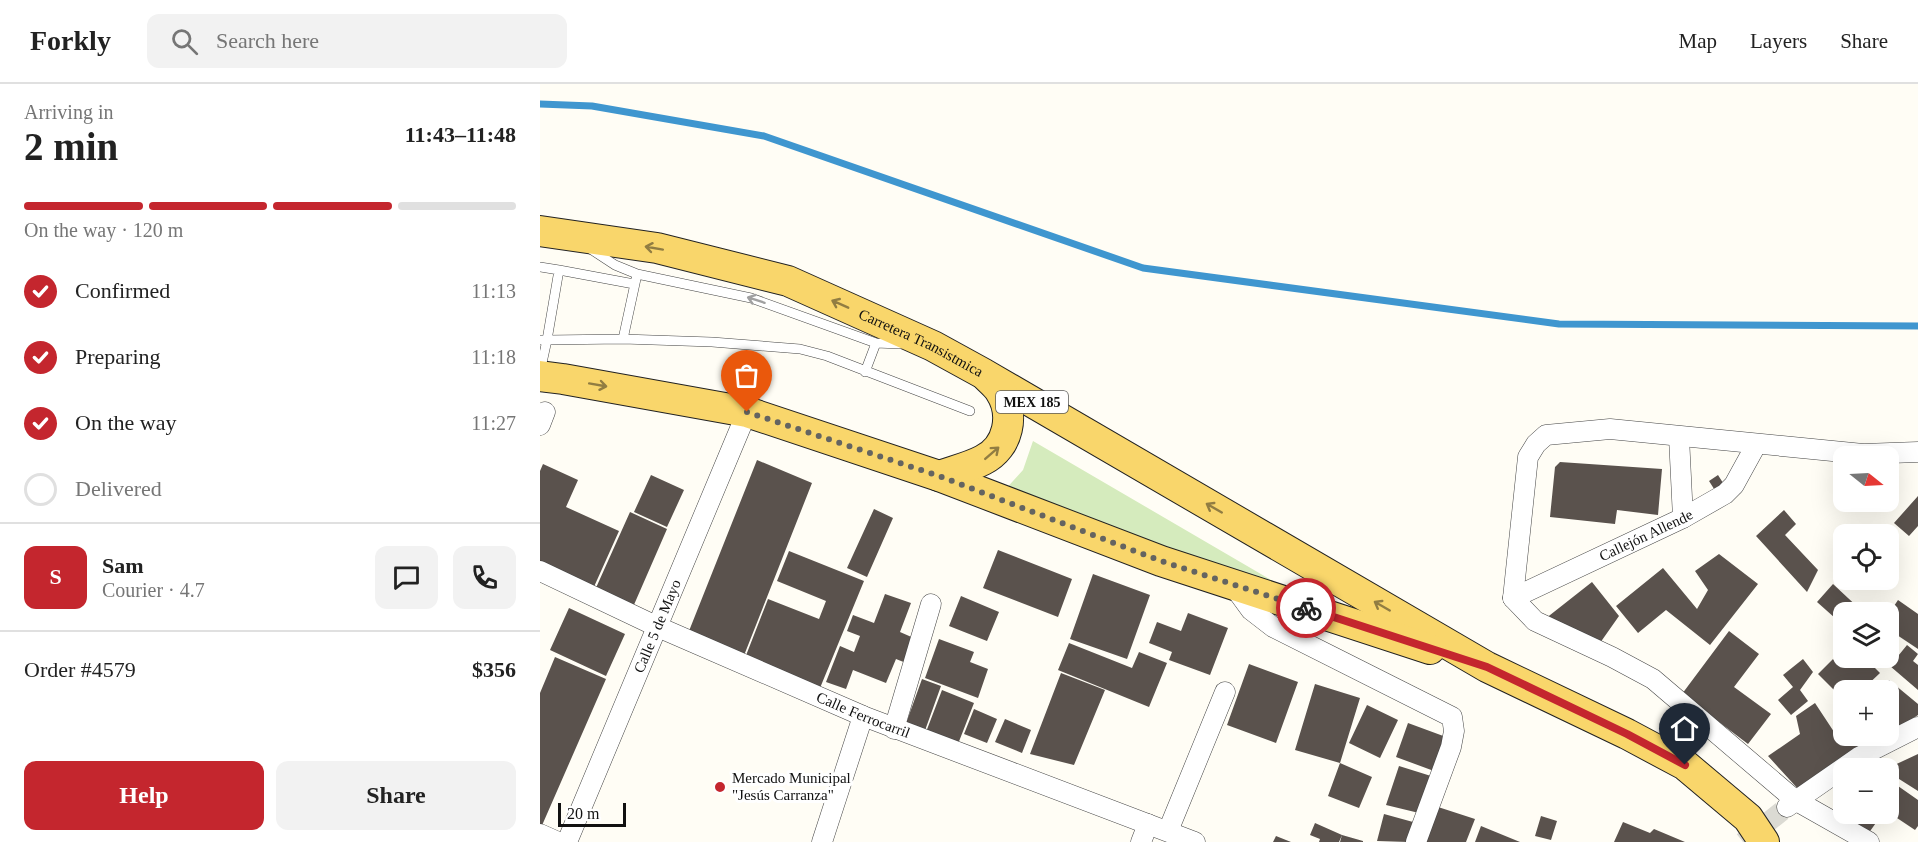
<!DOCTYPE html>
<meta charset="utf-8">
<style>
body{margin:0;font-family:"Times New Roman",serif;background:#f2f2f2;color:#222;height:100vh;display:flex;flex-direction:column;font-size:22px;white-space:nowrap}
*{box-sizing:border-box;margin:0}
p{font-size:20px;color:#767676}
.icon{flex:none;width:33px;height:33px;fill:none;stroke:currentColor;stroke-width:2;stroke-linecap:round;stroke-linejoin:round}
.map{position:relative;flex:1;overflow:hidden}
.sheet{display:flex;flex-direction:column;background:#fff;width:540px}
.sheet>*{flex:none}
.needle{width:39px;rotate:108deg}
.fabs{position:absolute;left:1293px;top:362px;display:grid;gap:12px}
.fabs a{display:grid;place-items:center;width:66px;height:66px;border-radius:12px;background:#fff;box-shadow:0 6px 24px #0002;font-size:30px}
.scale{position:absolute;left:18px;bottom:15px;width:68px;box-sizing:border-box;padding-left:6px;border:3px solid #111;border-top:0;font-size:16px;line-height:21px;white-space:nowrap;color:#111;-webkit-text-stroke:4px #fff;paint-order:stroke}
.pin{position:absolute;display:grid;place-items:center;width:51px;height:51px;color:#fff;margin:-62px -26px;border-radius:50% 50% 50% 0;rotate:-45deg;box-shadow:0 0 6px #0007}
.pin .icon{rotate:45deg}
.courier{position:absolute;display:grid;place-items:center;width:60px;height:60px;margin:-30px;border:4px solid #c4262e;border-radius:50%;background:#fff;color:#222;box-shadow:0 2px 8px #0007}
.summary em{font-style:normal;font-weight:700}
.summary div{display:flex;flex-direction:column-reverse}
.summary{display:flex;align-items:center;justify-content:space-between;height:102px;padding:0 24px}
h1{font-size:39px;font-weight:700;line-height:45px}
.bar{display:grid;grid-template-columns:repeat(4,1fr);gap:9px 6px;align-content:center;height:72px;padding:0 24px}
.bar i{height:8px;border-radius:4px;background:#e0e0e0}
.bar .on{background:#c4262e}
.bar p{grid-column:span 4}
.line{display:flex;align-items:center;gap:15px;padding:0 24px;border-top:2px solid #e0e0e0}
.line div{flex:1}
.round{display:grid;place-items:center;flex:none;width:63px;height:63px;border-radius:12px;background:#f2f2f2}
ol{padding:0 24px;list-style:none}
li{display:flex;align-items:center;gap:18px;height:66px}
li p{margin-inline-start:auto}
li .icon{padding:6px;border-radius:50%;background:#c4262e;color:#fff;stroke-width:4}
li:last-child{color:#767676}
li i{width:33px;height:33px;border:3px solid #e0e0e0;border-radius:50%}
.action{display:flex;gap:12px;margin-top:auto;padding:12px 24px}
.action a{flex:1;height:69px;border-radius:12px;background:#c4262e;color:#fff;font-size:24px;font-weight:700;line-height:69px;text-align:center}
.action a+a{background:#f2f2f2;color:#222}
header{display:flex;align-items:center;gap:36px;box-sizing:border-box;height:84px;padding:0 30px;background:#fff;border-bottom:2px solid #e0e0e0}
header strong{font-size:28px}
nav{display:flex;gap:33px;margin-inline-start:auto;font-size:21px}
.search{width:420px;height:54px;background:#f2f2f2;display:flex;align-items:center;gap:15px;box-sizing:border-box;padding:0 21px;border-radius:12px;color:#767676;font-size:22px}
main{display:flex;flex:1;min-height:0}
.map>svg:first-child{display:block}
</style>
<header>
<strong>Forkly</strong>
<div class="search"><svg class="icon" aria-label="search" viewBox="0 0 24 24"><circle cx="10" cy="10" r="6"/><path d="M15 15l6 6"/></svg>Search here</div>
<nav><a>Map</a><a>Layers</a><a>Share</a></nav>
</header>
<main>
<section class="sheet">
<div class="summary"><div><h1>2 min</h1><p>Arriving in</p></div><em>11:43–11:48</em></div>
<div class="bar"><i class="on"></i><i class="on"></i><i class="on"></i><i></i><p>On the way · 120 m</p></div>
<ol>
<li><svg class="icon" aria-label="check" viewBox="0 0 24 24"><path d="M5 12l5 5 9-10"/></svg>Confirmed<p>11:13</p></li>
<li><svg class="icon" aria-label="check" viewBox="0 0 24 24"><path d="M5 12l5 5 9-10"/></svg>Preparing<p>11:18</p></li>
<li><svg class="icon" aria-label="check" viewBox="0 0 24 24"><path d="M5 12l5 5 9-10"/></svg>On the way<p>11:27</p></li>
<li><i></i>Delivered</li>
</ol>
<div class="line" style="height:108px"><b class="round" style="background:#c4262e;color:#fff">S</b><div><b>Sam</b><p>Courier · 4.7</p></div><a class="round"><svg class="icon" aria-label="chat" viewBox="0 0 24 24"><path d="M4 5h16v11H9l-5 4z"/></svg></a><a class="round"><svg class="icon" aria-label="phone" viewBox="0 0 24 24"><path d="M5 4h4l2 5-3 2q2 4 5 5l2-3 5 2v4C11 20 4 13 5 4z"/></svg></a></div>
<div class="line" style="height:78px"><div>Order #4579</div><b>$356</b></div>
<div class="action"><a>Help</a><a>Share</a></div>
</section>
<div class="map">
<svg width="1378" height="758" viewBox="0 0 1378 758">
<rect width="100%" height="100%" fill="#fffdf5"/>
<path fill="#d5ebbd" d="M 493,357 L 774,521 L 463,408 L 483,386 Z"/>
<g fill="none" stroke-linecap="round" stroke-linejoin="round">
<path stroke="#3f96cf" stroke-width="7" d="M 0,20 L 52,22 L 224,52 L 603,184 L 1019,240 L 1378,242"/>
</g>
<path fill="#5a524d" d="M 217,376 L 272,399 L 203,574 L 147,552 Z
M 1020,378 L 1122,385 L 1118,431 L 1077,426 L 1075,440 L 1010,433 L 1015,383 Z
M 3,380 L 38,396 L 26,423 L 79,447 L 53,505 L 0,481 L 0,387 Z
M 111,391 L 144,406 L 127,443 L 94,428 Z
M 1178,391 L 1185,402 L 1176,408 L 1169,397 Z
M 1378,412 L 1378,442 L 1369,452 L 1354,439 Z
M 334,425 L 353,434 L 327,493 L 307,484 Z
M 1244,426 L 1256,440 L 1245,451 L 1278,486 L 1267,508 L 1216,452 Z
M 90,428 L 127,445 L 93,523 L 55,506 Z
M 458,466 L 532,495 L 518,533 L 443,504 Z
M 249,467 L 324,497 L 280,604 L 205,574 L 228,515 L 279,535 L 286,517 L 237,497 Z
M 1179,470 L 1218,500 L 1170,561 L 1126,526 L 1098,549 L 1076,522 L 1123,484 L 1157,525 L 1168,506 L 1155,487 Z
M 553,490 L 610,511 L 587,575 L 530,555 Z
M 1052,498 L 1079,532 L 1060,559 L 1005,535 Z
M 1293,500 L 1323,528 L 1304,528 L 1304,542 L 1277,518 Z
M 345,510 L 371,519 L 360,548 L 376,555 L 366,579 L 356,575 L 346,599 L 313,586 L 306,605 L 286,598 L 300,562 L 314,568 L 320,552 L 307,547 L 313,531 L 334,539 Z
M 421,512 L 459,528 L 447,557 L 409,542 Z
M 1358,516 L 1378,530 L 1378,565 L 1348,545 L 1348,531 Z
M 29,524 L 85,550 L 66,592 L 10,566 Z
M 648,529 L 688,544 L 670,591 L 629,576 L 632,568 L 609,559 L 617,538 L 641,547 Z
M 1189,547 L 1219,570 L 1194,603 L 1231,630 L 1208,660 L 1142,610 Z
M 1348,554 L 1358,563 L 1342,581 L 1333,573 L 1348,573 Z
M 399,555 L 434,568 L 430,578 L 448,585 L 438,614 L 385,594 Z
M 529,559 L 592,584 L 599,568 L 627,579 L 609,623 L 518,586 Z
M 1367,561 L 1378,570 L 1373,577 L 1378,581 L 1378,606 L 1350,582 Z
M 15,573 L 66,595 L 0,746 L 0,609 Z
M 1307,573 L 1324,573 L 1340,589 L 1322,606 L 1304,606 L 1304,616 L 1278,590 L 1293,575 L 1298,581 Z
M 1263,575 L 1273,588 L 1260,606 L 1268,617 L 1251,631 L 1238,616 L 1253,603 L 1243,591 Z
M 709,580 L 758,598 L 736,659 L 687,641 Z
M 521,589 L 565,606 L 534,681 L 490,670 Z
M 382,595 L 401,602 L 383,652 L 364,645 Z
M 1349,596 L 1378,620 L 1378,631 L 1369,637 L 1370,642 L 1343,654 L 1340,651 L 1348,651 L 1348,606 L 1341,606 Z
M 775,600 L 820,614 L 800,679 L 832,693 L 819,724 L 788,712 L 800,679 L 755,666 Z
M 402,606 L 434,619 L 418,660 L 386,648 Z
M 1275,619 L 1302,660 L 1315,651 L 1321,651 L 1326,661 L 1259,706 L 1228,672 L 1260,650 L 1256,632 Z
M 827,621 L 858,636 L 840,674 L 809,659 Z
M 434,625 L 457,635 L 447,659 L 424,650 Z
M 465,635 L 491,646 L 482,669 L 455,658 Z
M 868,639 L 906,653 L 894,687 L 856,673 Z
M 1378,670 L 1378,707 L 1348,688 L 1348,684 Z
M 859,682 L 891,692 L 879,729 L 846,721 Z
M 1348,695 L 1378,716 L 1378,742 L 1375,746 L 1348,728 Z
M 1304,716 L 1304,729 L 1343,729 L 1328,750 L 1296,728 Z
M 895,722 L 935,735 L 926,758 L 881,758 Z
M 844,730 L 873,738 L 868,758 L 837,757 Z
M 1001,732 L 1017,737 L 1011,756 L 995,752 Z
M 1083,738 L 1110,749 L 1114,745 L 1145,758 L 1074,758 Z
M 775,739 L 802,751 L 799,758 L 779,758 L 780,755 L 770,751 Z
M 941,742 L 980,758 L 935,758 Z
M 802,751 L 823,757 L 823,758 L 800,758 Z
M 736,752 L 751,758 L 733,758 Z"/>
<g fill="none" stroke-linecap="round" stroke-linejoin="round">
<path stroke="#dbdad3" stroke-width="20" stroke-dasharray="20 10" stroke-linecap="butt" d="M 1203,758 L 1247,723"/>
<g stroke="#444" stroke-width="10">
<path id="service" d="M 49,164 L 75,181 L 97,190 L 211,214 L 336,259 L 360,260
M 0,183 L 19,186
M 83,255 L 96,195
M 0,256 L 7,256 L 19,186 L 94,200
M 0,288 L 7,256 L 83,255 L 172,258 L 260,265 L 287,272 L 430,327
M 325,288 L 336,259"/>
</g>
<g stroke="#444" stroke-width="21">
<g id="minor">
<path d="M 0,341 L 5,328"/>
<path d="M 1139,353 L 1143,434"/>
<path id="s1" d="M 0,487 L 118,543 L 323,632 L 655,758"/>
<path d="M 692,500 L 711,526 L 733,543 L 912,633 L 914,647 L 911,663 L 876,758"/>
<path id="s2" d="M 973,514 L 1143,434 L 1185,410 L 1194,401 L 1216,361"/>
<path d="M 354,645 L 391,520"/>
<path d="M 1247,723 L 1319,673 L 1378,643"/>
<path d="M 628,747 L 685,608"/>
<path d="M 0,750 L 18,758"/>
<path id="s3" d="M 27,758 L 207,328"/>
<path d="M 282,758 L 323,632"/>
<path d="M 601,758 L 608,740"/>
<path d="M 1329,758 L 1255,716 L 1113,595 L 1072,573 L 995,537 L 973,514 L 988,373 L 996,360 L 1006,351 L 1070,345 L 1323,370 L 1378,368"/>
</g>
</g>
<g stroke="#222" stroke-width="32">
<g id="primary">
<path id="s4" d="M 0,147 L 117,164 L 248,197 L 393,262 L 444,290 L 947,583 L 1087,650 L 1145,681 L 1208,734 L 1224,758"/>
<path d="M 0,292 L 23,295 L 207,328 L 399,392 L 621,477 L 890,565"/>
<path d="M 399,392 C 413,387 430,383 443,376 C 469,363 475,330 460,307 C 457,302 452,298 447,293"/>
</g>
</g>
<use href="#service" stroke="#fff" stroke-width="9"/>
<use href="#minor" stroke="#fff" stroke-width="20"/>
<use href="#primary" stroke="#f9d66b" stroke-width="30"/>
</g>
<defs><path id="oneway-shaft" d="M-6 0H5M1.5-3L5.5 0L1.5 3" fill="none" stroke-width="1.6" stroke-linecap="round" stroke-linejoin="round" transform="scale(1.5)"/></defs>
<g stroke="#917d42">
<use href="#oneway-shaft" transform="translate(114 164) rotate(-170)"/>
<use href="#oneway-shaft" transform="translate(300 220) rotate(-156)"/>
<use href="#oneway-shaft" transform="translate(58 301) rotate(10)"/>
<use href="#oneway-shaft" transform="translate(452 369) rotate(-41)"/>
<use href="#oneway-shaft" transform="translate(674 424) rotate(-150)"/>
<use href="#oneway-shaft" transform="translate(842 522) rotate(-150)"/>
</g>
<use stroke="#a0a0a0" href="#oneway-shaft" transform="translate(216 216) rotate(-162)"/>
<g fill="none" stroke-linecap="round" stroke-linejoin="round">
<path stroke="#646461" stroke-width="6" stroke-dasharray="0 10.8" d="M 207,328 L 399,392 L 621,477 L 766,524"/>
<path stroke="#c4262e" stroke-width="8" d="M 766,524 L 947,583 L 1087,650 L 1145,681"/>
</g>
<circle fill="#c4262e" stroke="#fff" stroke-width="2" cx="180" cy="703" r="6"/>
<g text-anchor="middle" stroke-width="6" stroke-linejoin="round" paint-order="stroke">
<rect fill="#fff" stroke="#585858" stroke-width="1.5" x="456" y="307" width="72" height="22" rx="4.5"/>
<g font-size="14" font-weight="bold" fill="#111">
<text x="492" y="323">MEX 185</text>
</g>
<g font-size="15" fill="#111" stroke="#fff">
<text dy="5" stroke="none"><textPath href="#s4" startOffset="400">Carretera Transistmica</textPath></text>
<text dy="5" stroke="none"><textPath href="#s2" startOffset="147">Callejón Allende</textPath></text>
<text dy="5" stroke="none"><textPath href="#s3" startOffset="234">Calle 5 de Mayo</textPath></text>
<text dy="5" stroke="none"><textPath href="#s1" startOffset="354">Calle Ferrocarril</textPath></text>
</g>
<g font-size="15" fill="#111" stroke="#fff" text-anchor="start">
<text x="192" y="699">Mercado Municipal<tspan x="192" dy="17">"Jesús Carranza"</tspan></text>
</g>
</g>
</svg>
<div class="fabs">
<a><svg class="needle" viewBox="-14 -14 28 28"><path d="M0-13l5 13h-10z" fill="#e53935"/><path d="M0 13l5-13h-10z" fill="#767676"/></svg></a>
<a><svg class="icon" aria-label="locate" viewBox="0 0 24 24"><circle cx="12" cy="12" r="6"/><path d="M12 2v4M12 18v4M2 12h4M18 12h4"/></svg></a>
<a><svg class="icon" aria-label="layers" viewBox="0 0 24 24"><path d="M12 4l9 5-9 5-9-5zM3 14l9 5 9-5"/></svg></a>
<a>+</a>
<a>−</a>
</div>
<div class="scale">20 m</div>
<div class="pin" style="left:207px;top:328px;background:#ea580c"><svg class="icon" aria-label="bag" viewBox="0 0 24 24"><path d="M5 8h14l-1 12H6zM9 8a3 3 0 0 1 6 0"/></svg></div>
<div class="pin" style="left:1145px;top:681px;background:#1f2937"><svg class="icon" aria-label="home" viewBox="0 0 24 24"><path d="M3 11l9-7 9 7M6 9v11h12V9"/></svg></div>
<div class="courier" style="left:766px;top:524px"><svg class="icon" aria-label="bike" viewBox="0 0 24 24"><circle cx="6" cy="16" r="4"/><circle cx="18" cy="16" r="4"/><path d="M6 16l4-8h5l3 8M10 8l3 8H6M13 5h3"/></svg></div>
</div>
</main>
